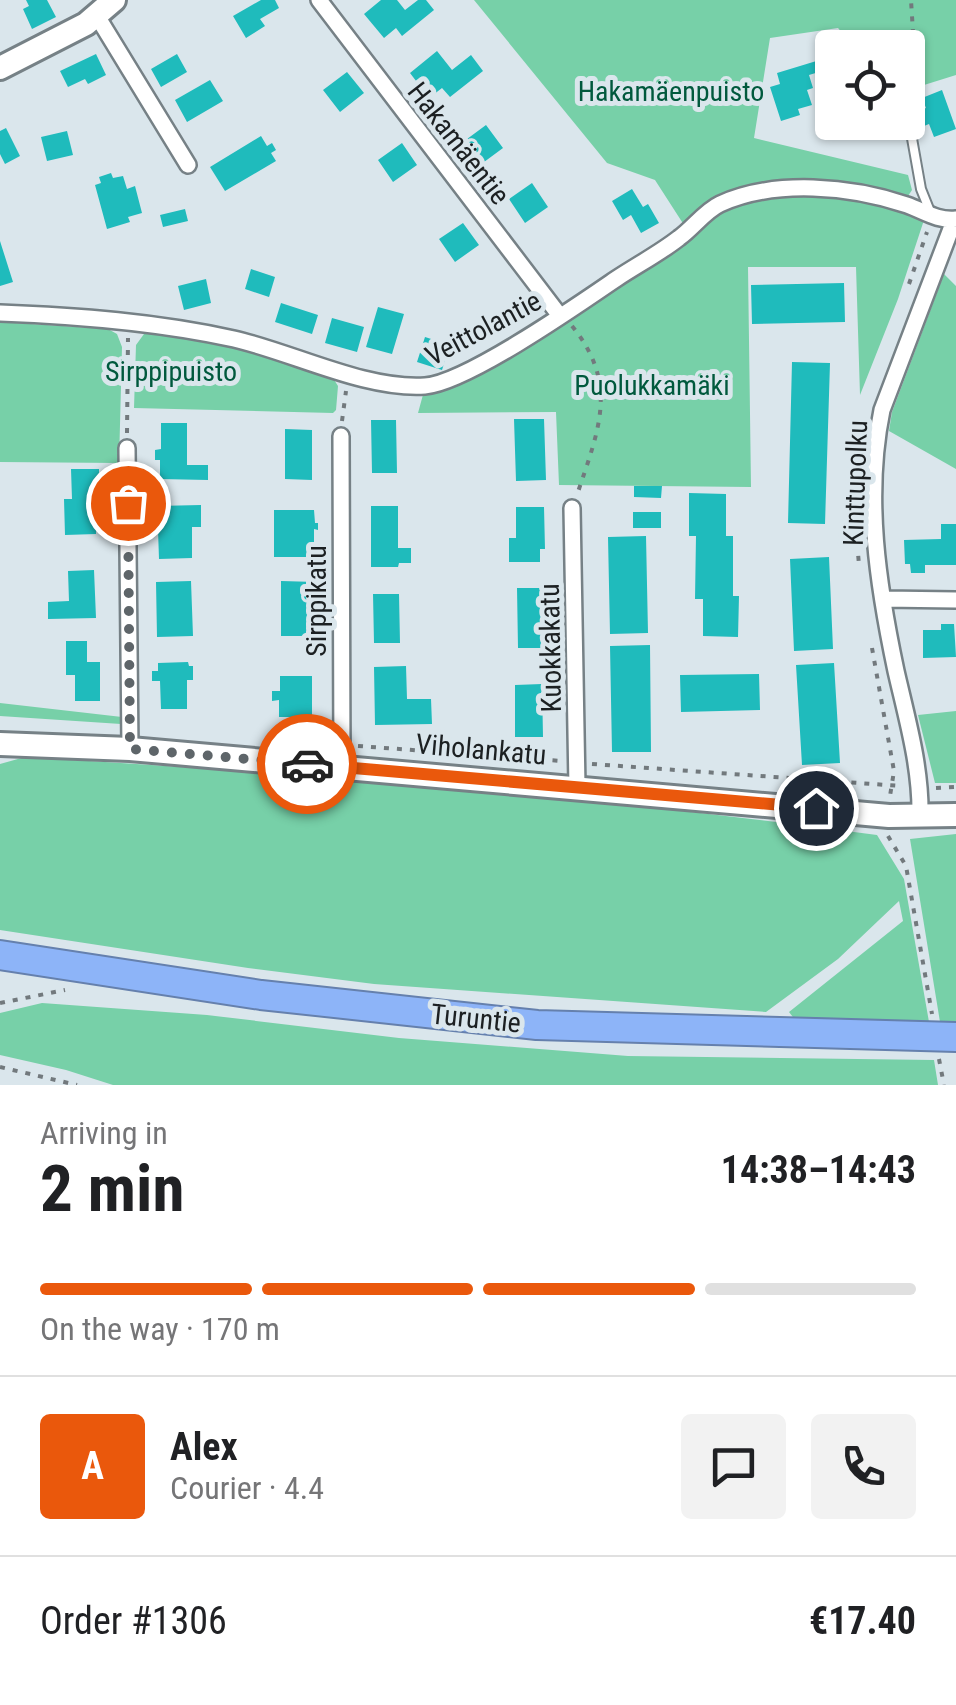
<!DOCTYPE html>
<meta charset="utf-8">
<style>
body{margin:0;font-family:"Roboto Condensed",sans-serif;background:#f2f2f2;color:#202124;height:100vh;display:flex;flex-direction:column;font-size:38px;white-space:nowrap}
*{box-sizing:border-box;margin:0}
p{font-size:32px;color:#757577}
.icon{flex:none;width:55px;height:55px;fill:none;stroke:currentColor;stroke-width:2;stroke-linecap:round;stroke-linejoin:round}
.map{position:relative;height:1085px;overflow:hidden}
.sheet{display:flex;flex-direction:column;background:#fff;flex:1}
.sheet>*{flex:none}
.buttons{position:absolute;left:815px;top:30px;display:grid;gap:20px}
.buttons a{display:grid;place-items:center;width:110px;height:110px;border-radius:10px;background:#fff;box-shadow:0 2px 8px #0004;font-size:50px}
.pin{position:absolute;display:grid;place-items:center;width:85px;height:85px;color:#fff;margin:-42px;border:5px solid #fff;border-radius:50%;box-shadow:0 2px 10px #0007}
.courier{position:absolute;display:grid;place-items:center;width:100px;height:100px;margin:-50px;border:8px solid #ea580c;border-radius:50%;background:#fff;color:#222;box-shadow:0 2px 12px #0007}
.summary em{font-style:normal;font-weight:700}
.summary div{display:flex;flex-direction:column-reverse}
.summary{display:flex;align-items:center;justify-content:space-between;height:170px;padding:0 40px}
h1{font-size:65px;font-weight:700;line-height:75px}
.bar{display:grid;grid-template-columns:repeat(4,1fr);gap:15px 10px;align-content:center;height:120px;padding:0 40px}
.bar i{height:12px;border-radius:8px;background:#e0e0e0}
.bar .current{background:#ea580c}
.bar p{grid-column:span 4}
.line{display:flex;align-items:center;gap:25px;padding:0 40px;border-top:2px solid #e0e0e0}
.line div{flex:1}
.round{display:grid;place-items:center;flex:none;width:105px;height:105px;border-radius:10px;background:#f2f2f2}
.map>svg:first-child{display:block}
</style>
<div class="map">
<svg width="956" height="1085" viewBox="0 0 956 1085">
<rect width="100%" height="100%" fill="#dae6ec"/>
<path fill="#77d0a8" d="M 474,0 L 956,0 L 956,75 L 908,90 L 908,48 L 854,47 L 838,28 L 770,38 L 754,138 L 908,175 L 912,190 L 908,196 L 822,183 L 784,182 L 684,225 L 655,180 L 607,163 Z
M 787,195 L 875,202 L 924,220 L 898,299 L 860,395 L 856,267 L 748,267 L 751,487 L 559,485 L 556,412 L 418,413 L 424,391 L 472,374 L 591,305 L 684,242 L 720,209 Z
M 944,274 L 956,286 L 956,469 L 889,431 L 892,412 Z
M 0,322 L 108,329 L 117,334 L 122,347 L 119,463 L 0,462 Z
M 152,333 L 233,344 L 331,375 L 338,386 L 336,410 L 333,413 L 134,408 L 136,345 L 144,334 Z
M 0,703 L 122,717 L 121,724 L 0,716 Z
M 956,711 L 956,783 L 935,783 L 918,715 Z
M 25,757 C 309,774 595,797 877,835 L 904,879 L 929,1022 L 796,1021 L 789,1012 L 903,921 L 899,901 L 838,959 L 766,1012 L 374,984 L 248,968 L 0,930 L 0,764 Z
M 956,834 L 956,1022 L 940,1022 L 910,839 Z
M 42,1003 L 207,1015 L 399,1038 L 628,1056 L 934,1060 L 938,1085 L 113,1085 L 66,1070 L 0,1055 L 0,1013 Z"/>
<path fill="#1fbbbc" d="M 26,0 L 47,0 L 56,17 L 32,29 L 23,9 L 29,6 Z
M 261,0 L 275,0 L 279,8 L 260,19 L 265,26 L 246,38 L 233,16 Z
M 381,0 L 397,0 L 405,10 L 418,0 L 426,0 L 434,10 L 402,36 L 396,28 L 384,38 L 364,14 Z
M 836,41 L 837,48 L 832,48 L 832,68 L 809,75 L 813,88 L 807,90 L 812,105 L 798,109 L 800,115 L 781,121 L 770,87 L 780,84 L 777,73 L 823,59 L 819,46 Z
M 437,51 L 452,70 L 471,55 L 483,71 L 450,97 L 442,88 L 429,98 L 410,73 Z
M 96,54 L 106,75 L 88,84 L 85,79 L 68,87 L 60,71 Z
M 177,54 L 187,72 L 161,87 L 151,69 Z
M 347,72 L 364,93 L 340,112 L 323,90 Z
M 210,80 L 223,101 L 187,122 L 175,100 Z
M 942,90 L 956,129 L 934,137 L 929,124 L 924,126 L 918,111 L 926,108 L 922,98 Z
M 486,125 L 503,148 L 480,165 L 463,142 Z
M 6,128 L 20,156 L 5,164 L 0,154 L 0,131 Z
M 67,131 L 73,155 L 47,161 L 41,137 Z
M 261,136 L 267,146 L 272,143 L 276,150 L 271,153 L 276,161 L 225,191 L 210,167 Z
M 402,143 L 417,165 L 393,182 L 378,160 Z
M 111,173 L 113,178 L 123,176 L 127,189 L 135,186 L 142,213 L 128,217 L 130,222 L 107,229 L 95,185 L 101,183 L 99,177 Z
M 532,183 L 548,207 L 525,223 L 509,199 Z
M 632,189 L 643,207 L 648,204 L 659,223 L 641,233 L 631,215 L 623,220 L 612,201 Z
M 185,209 L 188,221 L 163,227 L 160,215 Z
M 463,223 L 479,245 L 455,262 L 439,239 Z
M 0,241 L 13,282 L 0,286 Z
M 251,269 L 275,277 L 269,297 L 245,289 Z
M 206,279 L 211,303 L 184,310 L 178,286 Z
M 844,283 L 845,322 L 752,324 L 751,285 Z
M 281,303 L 318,315 L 312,334 L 275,322 Z
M 378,307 L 404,314 L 392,354 L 366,347 Z
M 332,318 L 364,327 L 357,352 L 325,343 Z
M 425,337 L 450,345 L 442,370 L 417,362 Z
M 792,362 L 830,363 L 825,524 L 788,523 Z
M 514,419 L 544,419 L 546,480 L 516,481 Z
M 371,420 L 396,420 L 397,473 L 372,473 Z
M 161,423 L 187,423 L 187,465 L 208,465 L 208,480 L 160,479 L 160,460 L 155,460 L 155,450 L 161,449 Z
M 285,429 L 312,430 L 312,480 L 285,479 Z
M 71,469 L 99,469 L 99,482 L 104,481 L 104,492 L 100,492 L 100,518 L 96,518 L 96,534 L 65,535 L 64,499 L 72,499 Z
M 634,486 L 662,486 L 661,498 L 634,497 Z
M 689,493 L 726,494 L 726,536 L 733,536 L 733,596 L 739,596 L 738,637 L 703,636 L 703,599 L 695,599 L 696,536 L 689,536 Z
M 201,505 L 201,527 L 192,527 L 192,558 L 159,559 L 158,530 L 150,530 L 150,518 L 157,518 L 157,506 Z
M 371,506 L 398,506 L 398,548 L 411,548 L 411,563 L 399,563 L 398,567 L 371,567 Z
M 516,507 L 544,507 L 545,549 L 540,549 L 540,562 L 509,562 L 509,538 L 516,538 Z
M 274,510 L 314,510 L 315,523 L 318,523 L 318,530 L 314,529 L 314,557 L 274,557 Z
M 633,512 L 661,512 L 661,528 L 633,528 Z
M 941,524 L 956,524 L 956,565 L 925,565 L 925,573 L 911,573 L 910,564 L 905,564 L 904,540 L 941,539 Z
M 646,536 L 648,633 L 610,634 L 608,537 Z
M 829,557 L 833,649 L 794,651 L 790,559 Z
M 94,570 L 96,618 L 48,619 L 48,602 L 69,601 L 68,571 Z
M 191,581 L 193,636 L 157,637 L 156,582 Z
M 281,581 L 316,582 L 316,636 L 281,636 Z
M 517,588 L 546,588 L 547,648 L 518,648 Z
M 373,594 L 399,594 L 400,643 L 374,643 Z
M 941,624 L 954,624 L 956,657 L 923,658 L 923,630 L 941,630 Z
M 66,641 L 87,641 L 87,662 L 100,662 L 100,701 L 75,701 L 75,675 L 66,675 Z
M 650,645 L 651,752 L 612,752 L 610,646 Z
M 188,662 L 189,666 L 193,666 L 193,680 L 187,680 L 187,709 L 161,709 L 160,681 L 152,681 L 152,671 L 158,671 L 158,663 Z
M 834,663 L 840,763 L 802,765 L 796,665 Z
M 406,666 L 407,699 L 431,699 L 432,724 L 375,725 L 374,667 Z
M 759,674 L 760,710 L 681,712 L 680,675 Z
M 280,676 L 312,676 L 312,717 L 279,717 L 279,700 L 272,701 L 272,691 L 280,691 Z
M 542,684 L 543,737 L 515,737 L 515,685 Z"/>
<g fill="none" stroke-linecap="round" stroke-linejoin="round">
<g stroke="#768186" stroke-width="12">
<path id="lane" d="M 908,116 L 921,189 L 931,214"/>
</g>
<g stroke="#768186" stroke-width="20">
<path id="street" d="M 319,0 L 560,316
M 97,16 L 188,165
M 0,313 C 78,316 157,322 234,339 C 292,352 365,390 425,386 C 466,383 578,305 616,279 C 637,265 660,253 679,238 C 693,228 705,211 720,204 C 775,179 851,186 907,205 C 924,211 937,221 956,219
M 341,436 L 342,767
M 127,448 L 130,749
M 572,508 L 577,787
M 884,599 L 956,600
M 920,816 C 921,767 907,719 896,671 C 878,586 864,497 882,410 L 954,221"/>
</g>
<g stroke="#768186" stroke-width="28">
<path id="secondary" d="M 0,68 L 86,24 L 114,0
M 0,744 L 130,749 L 889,816 L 956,815"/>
</g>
<g stroke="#6580ad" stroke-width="32">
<path id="highway" d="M 0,955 L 261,995 L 537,1025 L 956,1037"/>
</g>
<path stroke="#72797d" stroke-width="4" stroke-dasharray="5 8" stroke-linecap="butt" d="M 908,86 L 913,32 L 911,0
M 909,284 L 927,232
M 572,326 C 620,385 598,431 577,495
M 342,421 L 346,391
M 127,433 L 128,338
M 856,530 L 859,565
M 872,648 L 894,771 L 890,796
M 358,746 L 562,761
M 592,764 L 901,786
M 936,788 L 956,787
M 888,836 L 906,866 L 932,1014
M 0,1003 L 65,990
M 939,1059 L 944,1085
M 0,1067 L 77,1085"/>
<use href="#lane" stroke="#fff" stroke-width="8"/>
<use href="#street" stroke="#fff" stroke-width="15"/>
<use href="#secondary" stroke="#fff" stroke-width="22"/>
<use href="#highway" stroke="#8db4f8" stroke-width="28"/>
</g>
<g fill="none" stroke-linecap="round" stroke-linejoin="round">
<path stroke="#5e6569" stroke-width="10" stroke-dasharray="0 18" d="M 128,503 L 130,749 L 307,764"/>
<path stroke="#ea580c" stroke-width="12" d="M 307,764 L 816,808"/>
</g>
<g text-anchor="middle" stroke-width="10" stroke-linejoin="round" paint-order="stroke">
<g font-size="28" fill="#00593d" stroke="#dae6ec">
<text x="671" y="101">Hakamäenpuisto</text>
<text x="171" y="381">Sirppipuisto</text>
<text x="652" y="395">Puolukkamäki</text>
</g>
<g font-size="28" fill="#1c2022" stroke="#dae6ec">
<text transform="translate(459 143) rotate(52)" y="10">Hakamäentie</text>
<text transform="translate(483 328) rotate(-28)" y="10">Veittolantie</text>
<text transform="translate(855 483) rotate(-88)" y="10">Kinttupolku</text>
<text transform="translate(316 601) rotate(-90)" y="10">Sirppikatu</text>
<text transform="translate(550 648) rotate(-91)" y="10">Kuokkakatu</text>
<text transform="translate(481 749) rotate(5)" y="10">Viholankatu</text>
<text transform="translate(476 1018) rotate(6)" y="10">Turuntie</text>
</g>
</g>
</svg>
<div class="buttons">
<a><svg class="icon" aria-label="locate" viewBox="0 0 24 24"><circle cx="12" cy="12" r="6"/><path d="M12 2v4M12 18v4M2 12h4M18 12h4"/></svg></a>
</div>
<div class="pin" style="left:128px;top:503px;background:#ea580c"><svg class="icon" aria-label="bag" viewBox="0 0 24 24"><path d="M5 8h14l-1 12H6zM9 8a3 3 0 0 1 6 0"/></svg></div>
<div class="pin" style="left:816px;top:808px;background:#1f2937"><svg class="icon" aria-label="home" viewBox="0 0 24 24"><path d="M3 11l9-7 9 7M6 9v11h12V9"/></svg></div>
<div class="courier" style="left:307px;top:764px"><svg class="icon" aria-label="car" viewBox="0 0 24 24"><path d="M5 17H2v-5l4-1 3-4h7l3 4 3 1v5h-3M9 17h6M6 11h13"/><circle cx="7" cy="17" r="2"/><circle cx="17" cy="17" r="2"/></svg></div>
</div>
<section class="sheet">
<div class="summary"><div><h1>2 min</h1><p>Arriving in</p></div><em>14:38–14:43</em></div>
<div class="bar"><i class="current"></i><i class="current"></i><i class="current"></i><i></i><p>On the way · 170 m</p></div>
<div class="line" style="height:180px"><b class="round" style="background:#ea580c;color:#fff">A</b><div><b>Alex</b><p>Courier · 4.4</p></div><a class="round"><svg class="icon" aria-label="chat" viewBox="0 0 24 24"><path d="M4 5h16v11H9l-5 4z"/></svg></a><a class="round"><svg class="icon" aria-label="phone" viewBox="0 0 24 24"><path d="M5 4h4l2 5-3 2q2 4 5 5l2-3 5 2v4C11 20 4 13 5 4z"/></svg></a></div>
<div class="line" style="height:130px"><div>Order #1306</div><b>€17.40</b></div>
</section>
